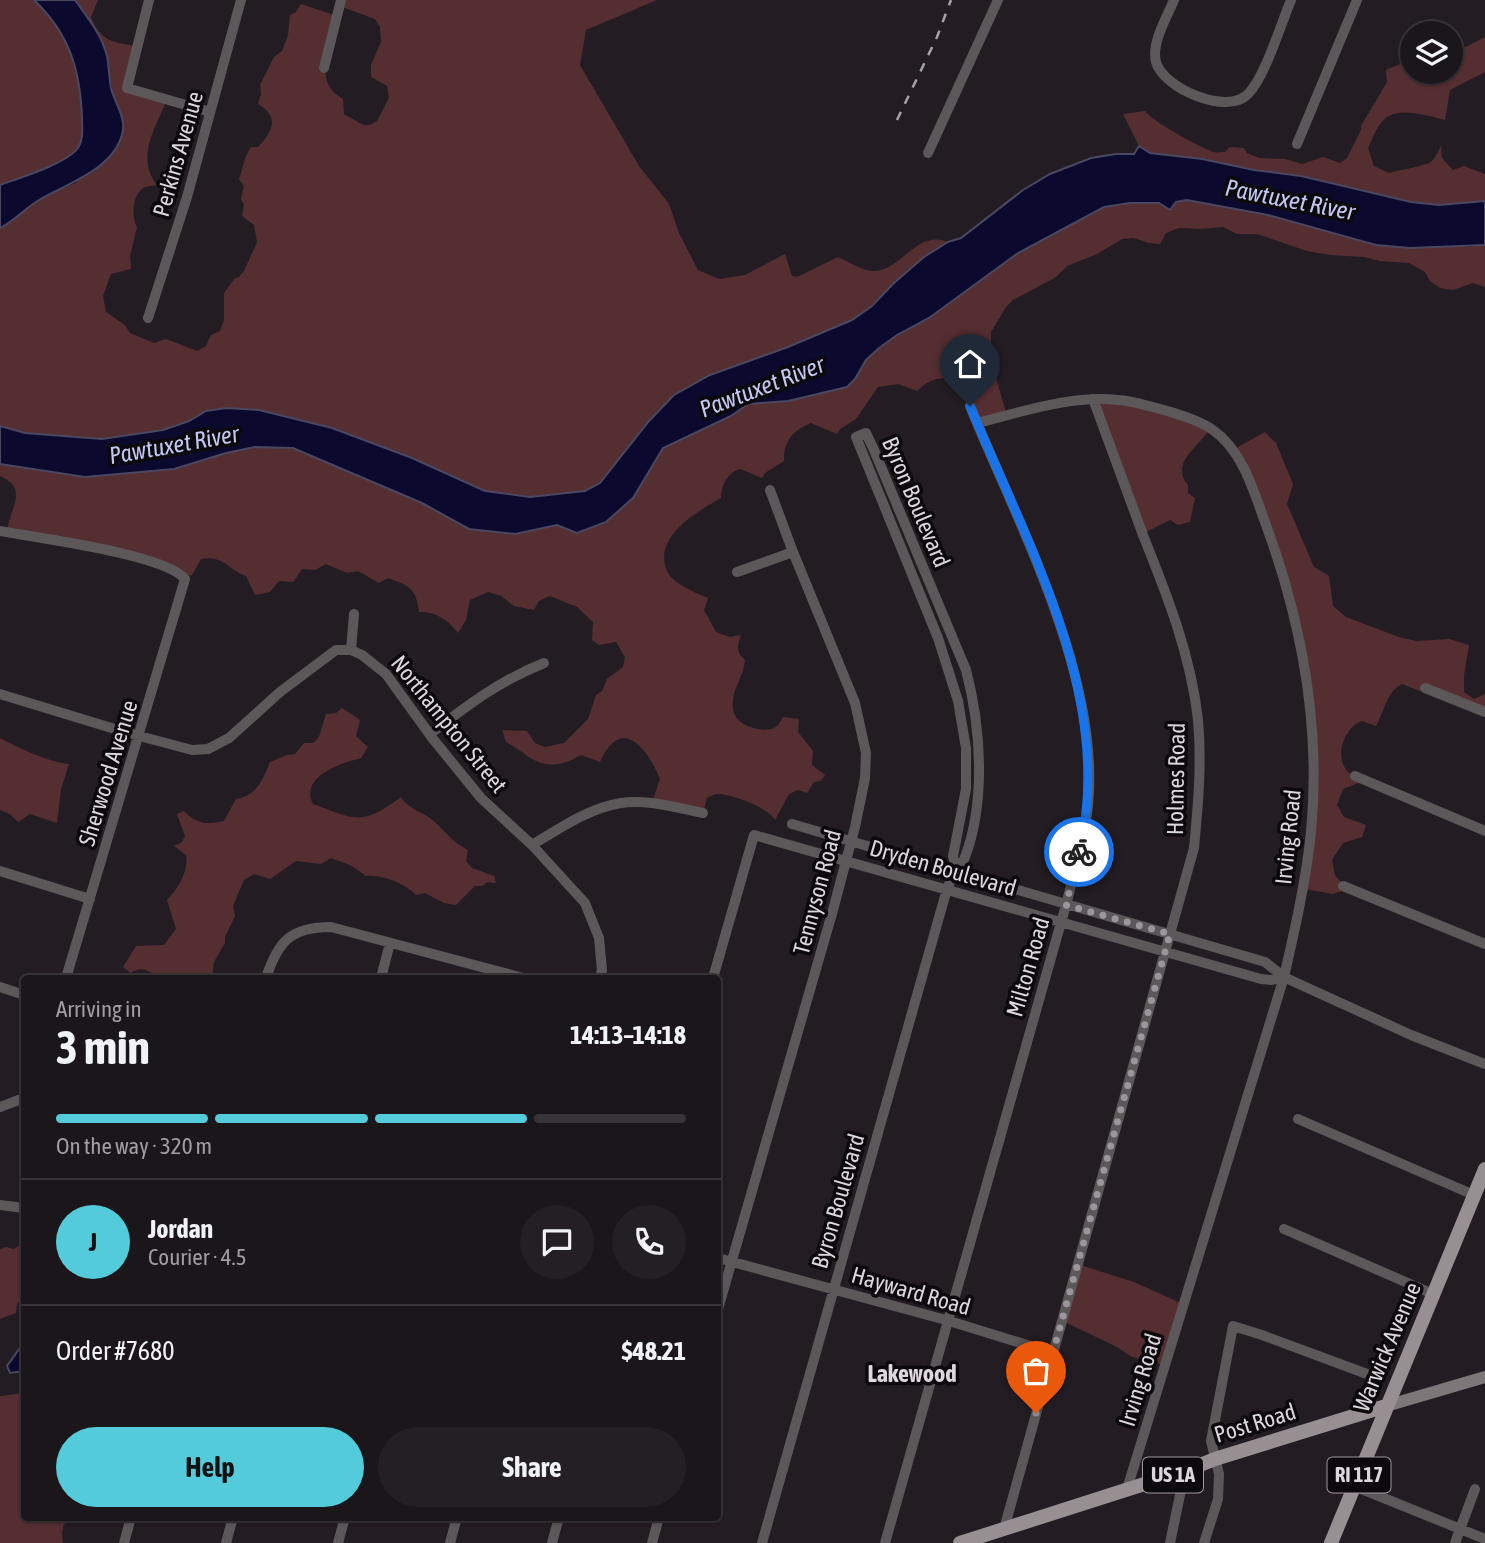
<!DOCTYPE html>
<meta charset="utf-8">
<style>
body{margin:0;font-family:"Asap Condensed",sans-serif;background:#231f23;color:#f1f3f6;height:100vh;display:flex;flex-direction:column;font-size:26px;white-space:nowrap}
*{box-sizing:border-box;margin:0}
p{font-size:23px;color:#9f9fa2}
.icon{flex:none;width:38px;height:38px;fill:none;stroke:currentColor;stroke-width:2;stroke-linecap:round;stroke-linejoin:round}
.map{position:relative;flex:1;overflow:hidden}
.panel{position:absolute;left:21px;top:975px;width:700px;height:546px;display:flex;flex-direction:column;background:#1a161a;border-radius:7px;box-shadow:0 2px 5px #0004,0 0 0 2px #383539}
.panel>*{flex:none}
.fabs{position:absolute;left:1400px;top:21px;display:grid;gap:14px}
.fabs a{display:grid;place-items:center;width:63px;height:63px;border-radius:50%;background:#1a161a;box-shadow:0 2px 5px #0004,0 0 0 2px #383539;font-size:35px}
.pin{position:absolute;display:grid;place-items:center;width:60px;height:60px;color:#fff;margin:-72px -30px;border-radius:50% 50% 50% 0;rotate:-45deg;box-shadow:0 0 7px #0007}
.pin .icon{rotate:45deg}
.courier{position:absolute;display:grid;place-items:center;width:70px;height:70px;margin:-35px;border:5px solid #1a73e8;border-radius:50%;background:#fff;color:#222;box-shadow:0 2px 9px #0007}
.summary em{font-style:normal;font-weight:700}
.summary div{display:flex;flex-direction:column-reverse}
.summary{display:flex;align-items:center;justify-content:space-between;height:119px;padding:0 35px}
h1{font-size:46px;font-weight:700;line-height:52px}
.bar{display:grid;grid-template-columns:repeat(4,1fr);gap:10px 7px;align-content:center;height:84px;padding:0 35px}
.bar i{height:9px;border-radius:5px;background:#383539}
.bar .on{background:#53cbdb}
.bar p{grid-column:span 4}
.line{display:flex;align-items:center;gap:18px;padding:0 35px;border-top:2px solid #383539}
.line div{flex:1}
.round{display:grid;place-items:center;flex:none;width:74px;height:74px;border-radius:37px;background:#231f23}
.cta{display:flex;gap:14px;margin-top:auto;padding:14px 35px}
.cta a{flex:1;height:80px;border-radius:42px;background:#53cbdb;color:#111;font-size:28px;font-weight:700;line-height:80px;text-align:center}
.cta a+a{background:#231f23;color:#f1f3f6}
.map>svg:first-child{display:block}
</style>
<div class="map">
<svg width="1485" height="1543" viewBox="0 0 1485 1543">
<rect width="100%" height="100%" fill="#231d23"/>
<path fill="#552e32" d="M 0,0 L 34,0 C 69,33 80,69 82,117 C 82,127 84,139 78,148 C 66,164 19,178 0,185 Z
M 75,0 L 98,0 L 91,17 C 100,41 114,43 137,46 L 128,85 L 166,102 C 154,130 136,158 157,185 C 153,186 148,186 145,187 C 132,193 131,217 137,227 L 130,256 L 131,269 L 111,274 L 103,296 L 106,312 L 125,325 L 130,333 L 154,343 L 166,339 L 197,351 L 206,346 L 211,335 L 220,331 L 224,320 L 224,293 L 234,279 L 239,277 L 244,271 L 257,242 L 254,225 L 242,216 L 244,205 L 241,199 L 244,186 L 239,179 C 243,168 244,157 251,147 L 258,147 C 273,131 280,117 258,104 L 261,94 L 260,85 L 274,57 L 282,51 L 288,35 L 290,15 L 296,12 L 301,4 L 337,16 C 330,45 311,81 343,99 L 344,114 L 363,125 L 370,125 L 377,121 L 389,98 L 387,86 L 371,77 L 371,65 L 381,42 L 380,27 L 375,19 L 342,7 L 342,0 L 657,0 L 586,30 L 580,65 L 639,166 L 669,204 L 679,233 L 698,270 L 719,279 L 745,275 L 785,254 L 792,276 L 797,277 L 838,257 C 848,261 863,272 874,271 C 903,270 916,229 948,242 L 924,257 L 894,283 L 872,307 L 852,320 L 788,347 L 710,375 L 649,421 L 600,483 L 585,491 L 530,497 L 485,491 L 412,458 L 332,428 L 259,410 L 206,411 L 189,421 L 163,430 L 102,439 L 25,433 L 0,426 L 0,228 L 30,205 L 55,191 L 76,183 L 120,114 L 112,89 L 107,55 L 97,33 Z
M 1485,37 L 1485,72 L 1450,90 L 1445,120 C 1427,116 1394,104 1381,123 C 1375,130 1372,140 1368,148 L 1374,166 L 1389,173 C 1398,170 1428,166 1432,161 C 1436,157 1438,151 1441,146 L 1442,158 L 1453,170 L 1464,166 L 1485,174 L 1485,201 L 1442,205 L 1411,202 L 1301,177 L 1254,170 L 1202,159 L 1150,153 L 1139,146 L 1123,114 L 1145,111 C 1152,121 1200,148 1214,152 C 1216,153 1222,152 1225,152 L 1230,147 L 1244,148 L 1247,153 L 1259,158 L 1285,159 L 1302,164 L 1323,157 L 1340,163 L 1347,158 L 1361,130 L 1361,126 L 1387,82 L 1386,70 L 1412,59 L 1412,72 L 1451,72 L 1451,47 L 1460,50 Z
M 1187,200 L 1467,247 L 1485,245 L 1485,287 L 1473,283 L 1453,290 L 1440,288 L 1430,281 L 1425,272 L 1409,263 L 1380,261 L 1364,257 L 1330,255 L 1307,251 L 1257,234 L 1237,234 L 1223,227 L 1201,229 L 1179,228 L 1166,233 L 1160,244 L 1149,243 L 1134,238 L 1122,239 L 1097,254 L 1067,266 L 1056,277 L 1013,300 L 1006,307 L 991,332 L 991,345 L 998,368 L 996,378 L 1006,412 L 977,420 L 963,383 C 944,375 932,377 917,391 L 898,384 L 878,387 L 856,419 L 840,429 L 837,434 L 811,423 C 794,430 783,441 784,461 L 765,473 L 762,478 L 740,469 C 727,473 721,485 721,498 C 698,511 652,537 667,571 C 674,585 695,592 708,598 L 704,610 L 716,632 L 730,637 L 741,635 C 737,646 736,652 745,660 C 744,678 728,693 734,713 C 738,726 760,732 772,729 C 778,727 780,722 783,717 L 799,719 L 798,732 L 813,751 L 812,765 L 825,775 L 821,781 L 814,782 L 807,793 L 798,790 L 789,794 L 775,820 C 769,808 732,794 718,794 C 715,794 711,796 707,798 L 703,813 L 652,802 L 660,779 C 647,747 621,715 600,762 L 581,755 C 576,757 571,761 566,762 C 538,771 528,754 506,742 L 502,730 L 527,731 L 535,743 L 545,747 L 564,743 L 588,719 L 596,695 L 602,691 L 607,679 L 623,667 L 625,657 L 616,642 L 599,645 L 592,640 L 593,622 L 577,607 L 550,596 L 539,601 L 534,610 L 514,606 L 501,596 L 488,592 L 470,600 L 466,620 L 458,633 C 448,620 436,611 419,612 C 416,588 410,586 388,578 L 379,583 L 358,571 L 347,573 L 326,564 L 315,570 L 302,569 L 293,582 L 279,581 L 270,592 L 255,595 L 246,576 C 228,570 224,555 201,559 L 192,575 L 186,576 L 179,570 L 7,532 C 9,509 30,489 0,476 L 0,464 L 85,477 L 174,469 L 226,453 L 255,447 L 293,448 L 422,503 L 469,529 L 515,534 L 557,525 L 577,533 L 633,498 L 663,448 L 731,416 L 748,404 L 788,401 L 855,379 L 866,360 L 879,348 L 897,335 L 929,318 L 1018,253 L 1104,207 L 1130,203 L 1160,203 L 1170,210 L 1176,202 Z
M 1096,400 L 1151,406 L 1209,431 C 1197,447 1170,464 1188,485 L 1188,493 L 1195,498 L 1190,522 L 1178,525 L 1170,520 L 1144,533 Z
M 1265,432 L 1276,443 L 1293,484 L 1287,504 L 1314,567 L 1329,576 L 1333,606 L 1346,617 L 1399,637 L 1416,641 L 1449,639 L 1469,645 L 1464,675 L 1464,692 L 1474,699 L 1485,694 L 1485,716 L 1402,684 C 1387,691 1384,712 1376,726 L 1362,721 C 1346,726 1335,753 1345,768 C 1349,774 1358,778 1363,781 L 1343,789 L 1337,805 L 1344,817 L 1366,825 L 1362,837 L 1343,843 L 1332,860 L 1335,875 L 1347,890 L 1332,894 L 1305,889 L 1315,773 L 1299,626 L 1236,448 Z
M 342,708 L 360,720 L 356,736 L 368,747 L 361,758 C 342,763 299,776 313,804 C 356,820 362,826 401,797 C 407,809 427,813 437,824 C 447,834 454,843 468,850 L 466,861 L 472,868 L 494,876 L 496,883 L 487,882 L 482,886 L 475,886 L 456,905 L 444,903 L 425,893 L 416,895 C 404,883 382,874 366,876 L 352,866 L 331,858 L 321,864 L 296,861 L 270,879 L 254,874 L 244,880 L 233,906 L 235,916 L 225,937 L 225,943 L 214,962 L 212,978 C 197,978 175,982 161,977 C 149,973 143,964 131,973 L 123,967 L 136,946 L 164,945 L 176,929 L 167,900 C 178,889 189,871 186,855 L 174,846 L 182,842 L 185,836 L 177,814 L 184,811 C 196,824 207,825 224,821 L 236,799 C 256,796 263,780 270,762 L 287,755 L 295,754 L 304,743 L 313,743 L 319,737 L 326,714 L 336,713 Z
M 0,738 C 14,746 53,764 69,764 L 61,789 L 57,823 L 30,814 L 18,822 L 10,814 L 0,810 Z
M 24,1242 L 24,1294 L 17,1305 L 16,1313 L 0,1319 L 0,1249 L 6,1247 L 14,1249 Z
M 1080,1265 L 1134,1282 L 1183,1304 L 1164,1365 L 1132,1357 L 1117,1347 L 1065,1322 Z
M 24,1393 L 24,1517 L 77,1517 L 64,1524 L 62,1533 L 63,1543 L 0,1543 L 0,1396 Z"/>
<path fill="#0b092d" stroke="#494761" stroke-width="2" d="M 34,0 L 75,0 C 87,17 102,35 107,56 C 109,66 109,78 111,88 C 114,101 125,116 123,130 C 117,168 68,183 39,200 C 25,208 15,221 0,228 L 0,185 C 19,178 66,164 78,148 C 84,139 82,127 82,117 C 80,69 69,33 34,0 Z
M 1139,146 L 1150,153 L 1202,159 L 1254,170 L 1301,176 L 1411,202 L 1439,205 L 1485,201 L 1485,245 L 1410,248 L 1376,245 L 1268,215 L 1187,200 L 1176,202 L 1170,210 L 1159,203 L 1130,203 L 1104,207 L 1018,253 L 929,318 L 897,335 L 879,348 L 866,360 L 855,379 L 847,387 L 788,401 L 748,404 L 731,416 L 663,448 L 633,498 L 606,522 L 577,533 L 557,525 L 515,534 L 469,529 L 422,503 L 293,448 L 255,447 L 226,453 L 174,469 L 85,477 L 0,464 L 0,426 L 25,433 L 102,439 L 163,430 L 189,421 L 206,411 L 226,408 L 259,410 L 332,428 L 412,458 L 485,491 L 530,497 L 585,491 L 600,483 L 649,421 L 674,395 L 710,375 L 788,347 L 852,320 L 872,306 L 894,283 L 924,257 L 948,242 L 961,238 L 1023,190 L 1050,174 L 1091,158 L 1116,154 L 1134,154 Z
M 24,1347 L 24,1371 L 10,1373 L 7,1366 L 20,1348 Z"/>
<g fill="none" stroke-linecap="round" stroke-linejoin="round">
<path stroke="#5c5759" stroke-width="10" d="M 149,0 L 127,88 L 210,112
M 1174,0 C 1167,17 1151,43 1156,62 C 1163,88 1227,116 1248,94 C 1265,77 1281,24 1291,0
M 324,68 L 341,0
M 1297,144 L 1357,0
M 928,153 L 998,0
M 148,318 L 187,197 L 241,0
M 977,423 C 1022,412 1071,395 1118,400 C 1133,401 1149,406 1164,410 C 1180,415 1199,420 1213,430 C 1243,451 1254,492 1266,525 C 1302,623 1321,727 1311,832 C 1306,881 1295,929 1284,977 L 1127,1489
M 0,531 C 37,538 164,554 185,579 L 66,978
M 737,572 L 793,552
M 351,650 L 354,614
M 1425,688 L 1485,712
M 0,694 L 128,733 L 192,750 L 208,749 L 229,738 L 280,692 L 336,650 L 351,650 L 362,655 L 386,674 L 433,739 L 481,798 L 532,845 L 585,903 L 599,938 L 602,970 L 600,978
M 430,734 C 468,705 499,681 544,663
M 1355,776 L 1485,831
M 792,824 L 1265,962 L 1284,977 L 1299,984 L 1411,1035 L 1485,1064
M 532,845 C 560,828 589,808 621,803 C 648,799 677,808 703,813
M 0,871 L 90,899
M 1343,886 L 1485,944
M 266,978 C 278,941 291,927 331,927 L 523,978
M 381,978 L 390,943
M 713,978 L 754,835 L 1261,979 L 1272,980 L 1284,977
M 0,987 L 24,995
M 0,1107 L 24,1098
M 1298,1119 L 1474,1195
M 0,1205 L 24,1208
M 1284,1229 L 1433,1294
M 718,1258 L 946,1320 L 1053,1353
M 718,1309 L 833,910 L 855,827 L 865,778 L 866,753 L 855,703 L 793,552 L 770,490
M 1354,1486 L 1485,1539
M 1004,1529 L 1194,848 C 1198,806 1202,763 1198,720 C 1191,655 1167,595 1143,535 C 1126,490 1110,444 1093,399
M 124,1543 L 131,1517
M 226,1543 L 233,1517
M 338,1543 L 345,1517
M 450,1543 L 457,1517
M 552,1543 L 559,1517
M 652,1543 L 659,1517
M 762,1543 L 947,889 C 950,883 952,875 956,870 C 959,865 964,862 965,857 C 986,801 981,727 966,670 L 874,450 L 866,433 L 856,437 L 938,638 L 958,701 L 966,748 L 966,789 L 953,856 L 956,870
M 885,1543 L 1066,905 C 1074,873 1084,840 1088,806 C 1101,676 1018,524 970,406
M 1170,1543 L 1185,1471
M 1204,1543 L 1218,1499 L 1219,1474 L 1211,1441 L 1233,1326 L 1262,1335 L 1367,1374
M 1455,1543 L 1475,1489"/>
<path stroke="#7d7779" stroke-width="12" d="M 1386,1406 L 1485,1377"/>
<path stroke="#988f92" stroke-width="14" d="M 960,1543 L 1185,1471 L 1215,1459 L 1386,1406
M 1331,1543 L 1485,1169"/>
<path stroke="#a6a2a6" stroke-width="2.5" stroke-dasharray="9 9" stroke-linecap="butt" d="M 897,120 L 937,37 L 951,0"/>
</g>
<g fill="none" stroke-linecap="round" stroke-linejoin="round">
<path stroke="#9b969b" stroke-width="7" stroke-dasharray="0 12.6" d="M 1036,1413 L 1170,934 L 1066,905 L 1079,852"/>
<path stroke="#1a73e8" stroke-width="9" d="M 970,406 C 1026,542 1117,701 1079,852"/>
</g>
<g text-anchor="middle" stroke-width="7" stroke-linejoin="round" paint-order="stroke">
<g fill="#0b090b" stroke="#9d999d" stroke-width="2">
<rect x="1143" y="1457.5" width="60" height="35" rx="5"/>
<rect x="1327.5" y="1457.5" width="63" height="35" rx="5"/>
</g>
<g font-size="21" font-weight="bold" fill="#dbd7db">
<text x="1173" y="1482">US 1A</text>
<text x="1359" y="1482">RI 117</text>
</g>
<g font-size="23" fill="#dbd7db" stroke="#0b090b">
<text transform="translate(178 154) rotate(-74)" y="8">Perkins Avenue</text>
<text transform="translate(916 502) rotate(67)" y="8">Byron Boulevard</text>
<text transform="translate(449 724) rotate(51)" y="8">Northampton Street</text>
<text transform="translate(108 773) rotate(-73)" y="8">Sherwood Avenue</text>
<text transform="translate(1176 779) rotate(-89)" y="8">Holmes Road</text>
<text transform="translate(1288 837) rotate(-84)" y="8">Irving Road</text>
<text transform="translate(943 868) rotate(16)" y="8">Dryden Boulevard</text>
<text transform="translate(817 892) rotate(-75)" y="8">Tennyson Road</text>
<text transform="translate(1028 967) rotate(-74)" y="8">Milton Road</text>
<text transform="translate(838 1201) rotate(-74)" y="8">Byron Boulevard</text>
<text transform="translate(911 1291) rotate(16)" y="8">Hayward Road</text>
<text transform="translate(1387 1347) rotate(-67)" y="8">Warwick Avenue</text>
<text transform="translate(1140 1380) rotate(-73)" y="8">Irving Road</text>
<text transform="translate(1255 1423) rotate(-17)" y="8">Post Road</text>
</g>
<g font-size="24" font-style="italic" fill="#c2c8f2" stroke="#0b090b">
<text transform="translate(1290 200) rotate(11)" y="8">Pawtuxet River</text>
<text transform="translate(762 387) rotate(-21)" y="8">Pawtuxet River</text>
<text transform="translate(174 445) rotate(-10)" y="8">Pawtuxet River</text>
</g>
<g font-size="24" font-weight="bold" fill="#dfd7df" stroke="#0b090b">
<text x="912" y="1382">Lakewood</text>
</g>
</g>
</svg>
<div class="fabs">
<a><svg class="icon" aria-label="layers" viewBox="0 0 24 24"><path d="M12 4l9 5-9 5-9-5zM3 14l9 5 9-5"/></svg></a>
</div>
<div class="pin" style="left:1036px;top:1413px;background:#ea580c"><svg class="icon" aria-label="bag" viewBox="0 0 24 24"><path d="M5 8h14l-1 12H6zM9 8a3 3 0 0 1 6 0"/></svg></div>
<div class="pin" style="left:970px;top:406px;background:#1f2937"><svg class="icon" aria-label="home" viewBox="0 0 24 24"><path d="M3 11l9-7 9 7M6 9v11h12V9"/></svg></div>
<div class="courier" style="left:1079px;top:852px"><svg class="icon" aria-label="bike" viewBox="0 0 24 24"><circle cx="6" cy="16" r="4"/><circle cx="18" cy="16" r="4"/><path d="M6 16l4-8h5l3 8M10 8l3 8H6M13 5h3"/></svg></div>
<section class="panel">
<div class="summary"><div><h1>3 min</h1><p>Arriving in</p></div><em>14:13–14:18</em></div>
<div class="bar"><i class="on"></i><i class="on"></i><i class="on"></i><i></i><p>On the way · 320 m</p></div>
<div class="line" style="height:126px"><b class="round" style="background:#53cbdb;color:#111">J</b><div><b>Jordan</b><p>Courier · 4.5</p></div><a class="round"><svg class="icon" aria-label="chat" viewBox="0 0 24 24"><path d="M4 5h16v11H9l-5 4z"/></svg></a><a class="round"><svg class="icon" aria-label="phone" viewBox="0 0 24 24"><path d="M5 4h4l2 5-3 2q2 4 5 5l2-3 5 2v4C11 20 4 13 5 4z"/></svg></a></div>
<div class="line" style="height:91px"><div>Order #7680</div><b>$48.21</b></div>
<div class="cta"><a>Help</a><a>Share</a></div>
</section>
</div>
